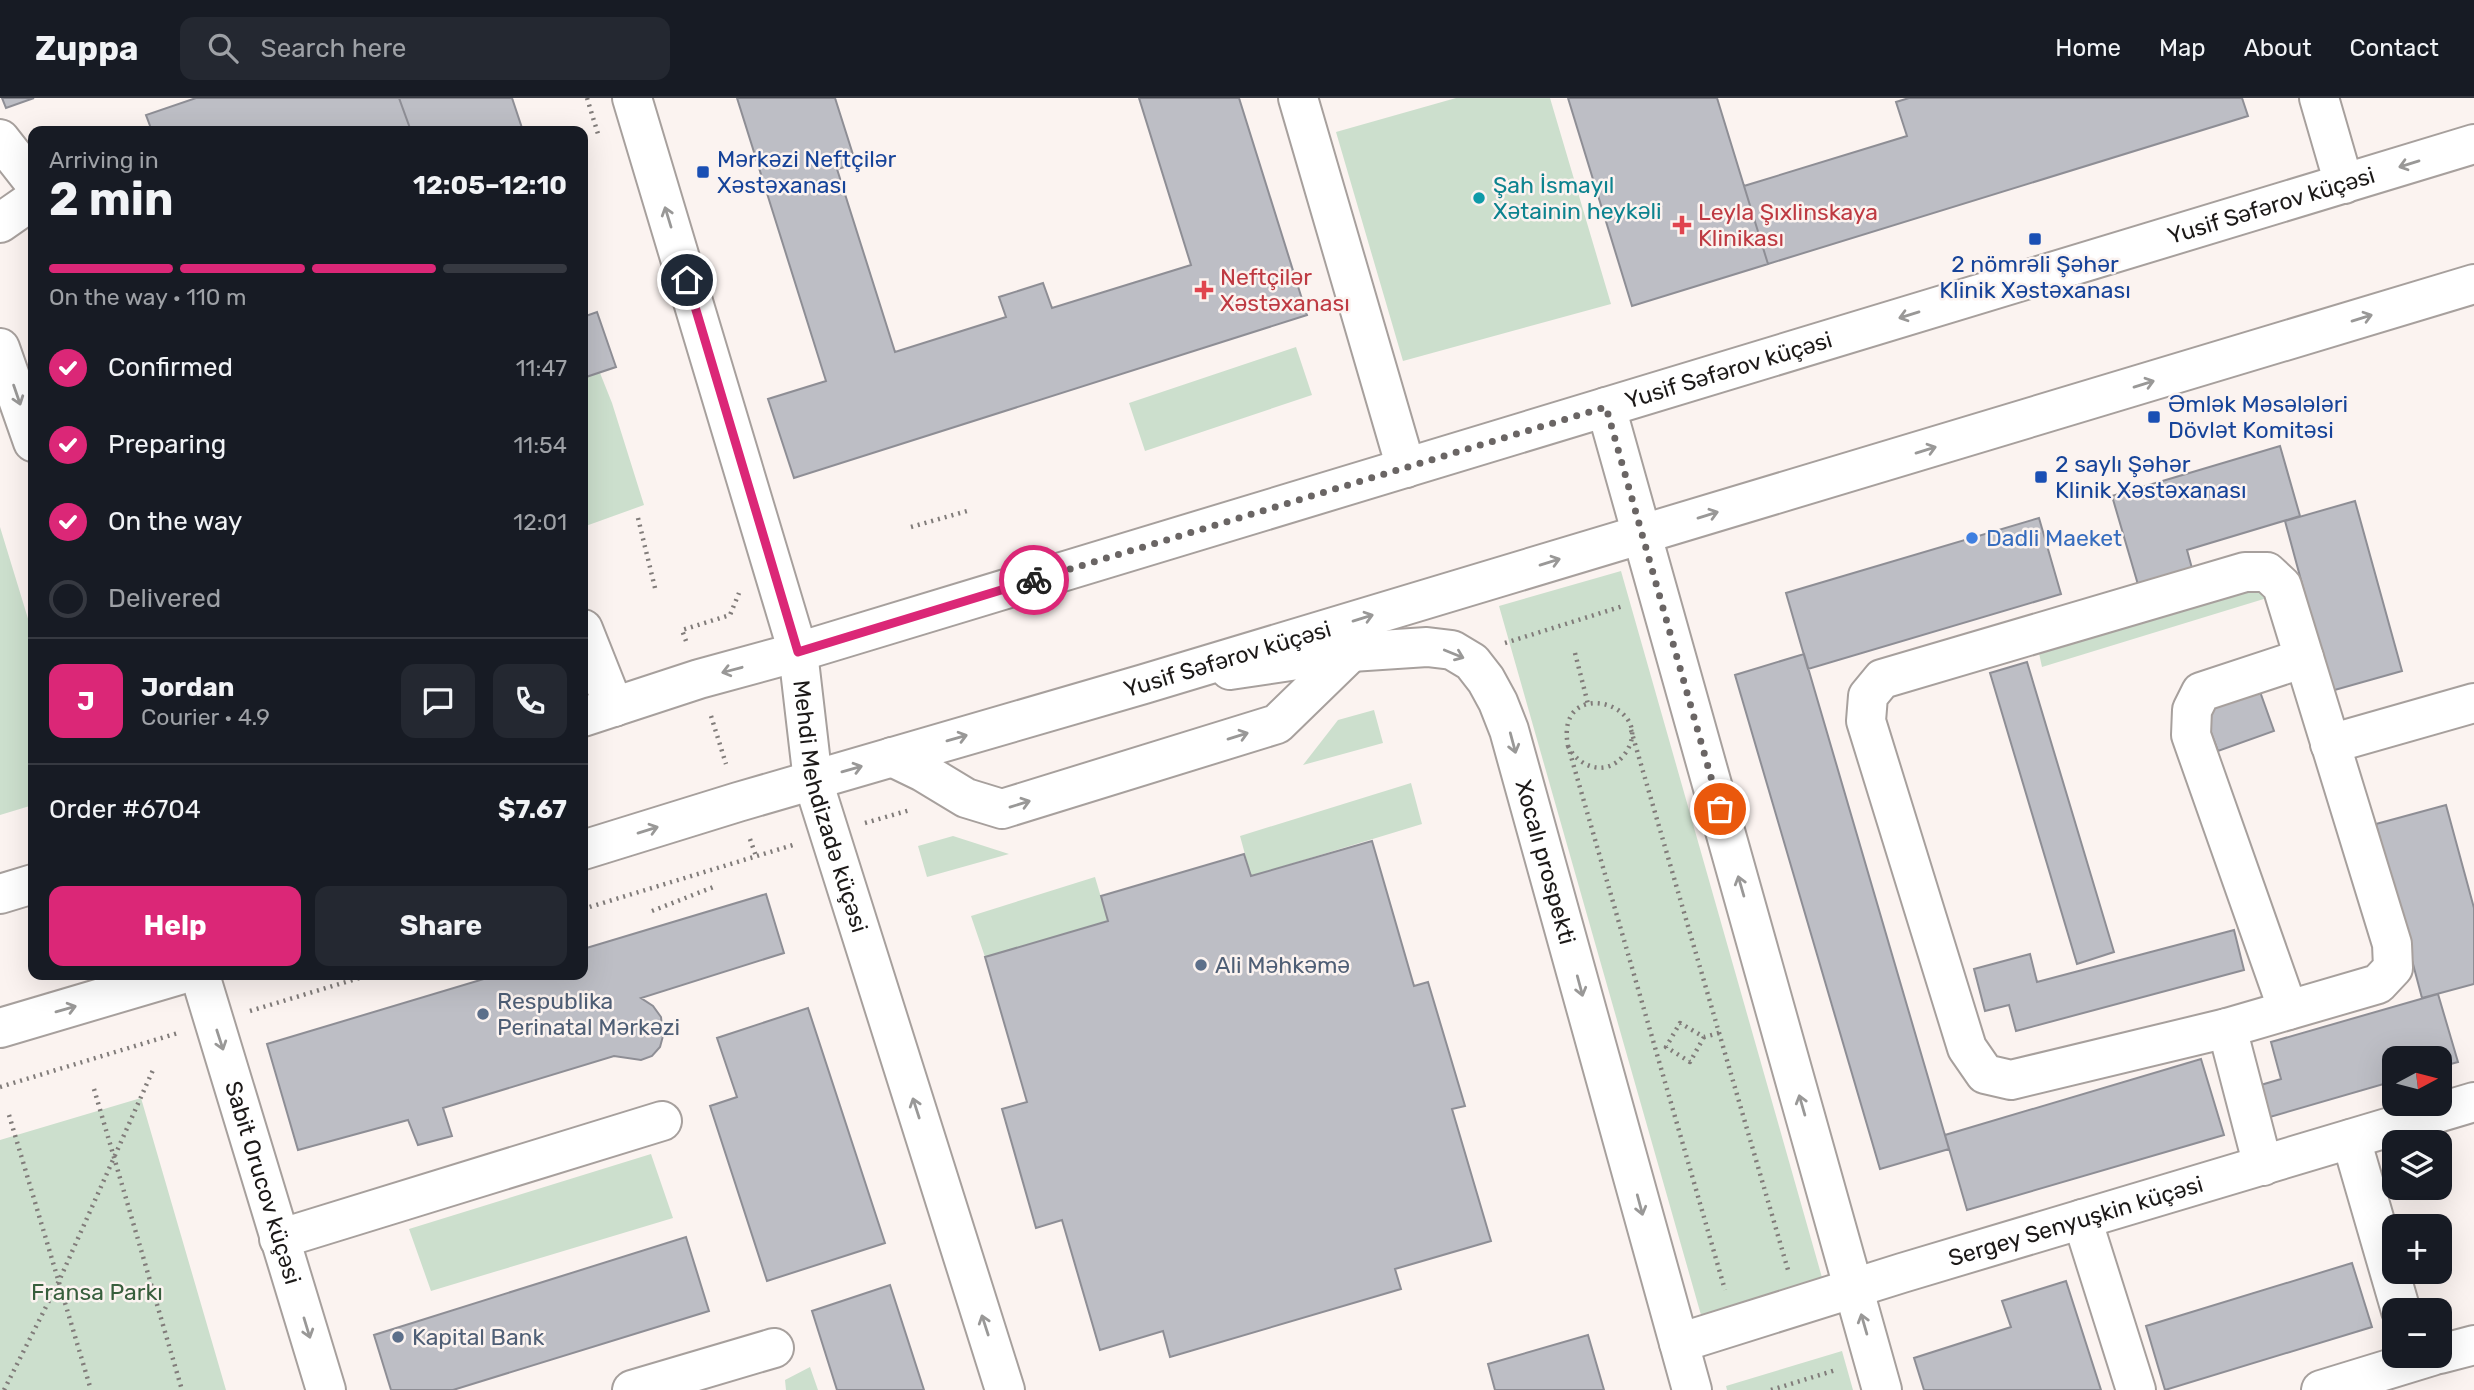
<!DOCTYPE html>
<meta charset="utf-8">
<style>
body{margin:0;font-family:Rubik,sans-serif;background:#242831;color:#f1f3f6;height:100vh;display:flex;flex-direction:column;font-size:26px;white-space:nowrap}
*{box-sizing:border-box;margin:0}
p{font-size:23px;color:#9ea1a6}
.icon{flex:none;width:38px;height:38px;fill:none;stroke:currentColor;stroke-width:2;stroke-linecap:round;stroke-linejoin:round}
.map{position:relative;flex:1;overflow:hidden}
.drawer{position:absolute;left:28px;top:28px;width:560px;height:854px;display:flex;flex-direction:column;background:#171b24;border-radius:14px;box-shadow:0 7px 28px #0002}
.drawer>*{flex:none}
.needle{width:46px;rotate:83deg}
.controls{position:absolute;left:2382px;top:948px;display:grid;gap:14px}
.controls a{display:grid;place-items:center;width:70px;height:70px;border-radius:14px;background:#171b24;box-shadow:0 7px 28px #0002;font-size:35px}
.pin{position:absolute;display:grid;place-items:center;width:60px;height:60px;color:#fff;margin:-30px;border:4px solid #fff;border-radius:50%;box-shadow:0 2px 7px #0007}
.courier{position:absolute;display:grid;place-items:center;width:70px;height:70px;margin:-35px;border:5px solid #db2777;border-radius:50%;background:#fff;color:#222;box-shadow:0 2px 9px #0007}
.head em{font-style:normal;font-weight:700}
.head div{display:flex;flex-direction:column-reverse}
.head{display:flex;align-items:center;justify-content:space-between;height:119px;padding:0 21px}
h1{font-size:46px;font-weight:700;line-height:52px}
.bar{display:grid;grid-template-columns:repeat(4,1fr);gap:10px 7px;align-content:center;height:84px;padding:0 21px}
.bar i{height:9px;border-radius:5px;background:#363941}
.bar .selected{background:#db2777}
.bar p{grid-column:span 4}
.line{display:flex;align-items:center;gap:18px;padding:0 21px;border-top:2px solid #363941}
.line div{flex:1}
.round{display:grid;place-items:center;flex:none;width:74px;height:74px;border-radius:14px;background:#242831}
ol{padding:0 21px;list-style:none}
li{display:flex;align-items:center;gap:21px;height:77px}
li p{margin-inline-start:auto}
li .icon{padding:7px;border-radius:50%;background:#db2777;color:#fff;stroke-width:4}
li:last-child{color:#9ea1a6}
li i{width:38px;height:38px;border:4px solid #363941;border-radius:50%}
.action{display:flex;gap:14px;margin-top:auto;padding:14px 21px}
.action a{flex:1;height:80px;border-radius:14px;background:#db2777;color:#fff;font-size:28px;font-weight:700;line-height:80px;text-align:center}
.action a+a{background:#242831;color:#f1f3f6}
header{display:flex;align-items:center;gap:42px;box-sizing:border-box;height:98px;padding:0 35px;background:#171b24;border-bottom:2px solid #363941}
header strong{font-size:33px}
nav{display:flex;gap:38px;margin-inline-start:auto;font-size:24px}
.search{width:490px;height:63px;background:#242831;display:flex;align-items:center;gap:18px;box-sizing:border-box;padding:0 24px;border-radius:14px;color:#9ea1a6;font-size:26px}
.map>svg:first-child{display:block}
</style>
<header>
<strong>Zuppa</strong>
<div class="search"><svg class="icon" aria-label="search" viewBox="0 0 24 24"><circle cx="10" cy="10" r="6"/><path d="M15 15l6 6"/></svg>Search here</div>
<nav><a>Home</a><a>Map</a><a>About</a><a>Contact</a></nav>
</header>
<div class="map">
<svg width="2474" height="1292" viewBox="0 0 2474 1292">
<rect width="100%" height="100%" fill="#fbf3f0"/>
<path fill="#ccdfcd" d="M 1456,0 L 1550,0 L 1611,206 L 1403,263 L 1336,34 Z
M 1296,249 L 1312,297 L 1145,353 L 1129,305 Z
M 600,275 L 612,305 L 644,407 L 583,429 L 583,280 Z
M 0,429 L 33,537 L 33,707 L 0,717 Z
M 1621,473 L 1823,1183 L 1701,1217 L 1499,508 Z
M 2249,481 L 2267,500 L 2042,569 L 2037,546 Z
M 1374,612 L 1383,645 L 1303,667 L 1338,622 Z
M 1411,685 L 1422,726 L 1251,778 L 1240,738 Z
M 953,738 L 1009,756 L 927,779 L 918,748 Z
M 1095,779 L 1108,823 L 985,859 L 971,818 Z
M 141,1000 L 226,1292 L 0,1292 L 0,1042 Z
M 651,1056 L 673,1120 L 431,1193 L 409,1131 Z
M 1842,1253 L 1853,1292 L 1727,1292 L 1726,1288 Z
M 810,1269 L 818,1292 L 786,1292 L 785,1282 Z"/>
<path fill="#bdbec5" stroke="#8e8e95" stroke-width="2" d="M 2,0 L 34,0 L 6,10 Z
M 196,0 L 399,0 L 411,33 L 152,33 L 146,17 Z
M 399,0 L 512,0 L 523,33 L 411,33 Z
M 737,0 L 835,0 L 856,66 L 837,71 L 895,254 L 1006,219 L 999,199 L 1043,185 L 1052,210 L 1191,167 L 1139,0 L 1239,0 L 1307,217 L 794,380 L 768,301 L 826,283 Z
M 1568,0 L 1717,0 L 1768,166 L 1632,208 Z
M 1909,0 L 2242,0 L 2248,18 L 1768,166 L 1744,88 L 1907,38 L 1896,4 Z
M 597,214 L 616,269 L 583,280 L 583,219 Z
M 2280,348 L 2300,418 L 2187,452 L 2193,474 L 2139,490 L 2112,398 Z
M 2355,403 L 2402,573 L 2331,593 L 2285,423 Z
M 2039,420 L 2061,496 L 1808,571 L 1786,495 Z
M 1804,556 L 1949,1051 L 1880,1071 L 1735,577 Z
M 2027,564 L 2114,854 L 2077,866 L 1990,575 Z
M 2258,588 L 2274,633 L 2218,653 L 2201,608 Z
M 2446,707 L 2474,810 L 2474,886 L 2422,900 L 2376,726 Z
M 1372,743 L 1414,888 L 1428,884 L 1465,1008 L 1452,1011 L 1491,1143 L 1395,1171 L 1401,1191 L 1170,1259 L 1163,1233 L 1100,1252 L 1062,1122 L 1036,1130 L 1002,1011 L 1027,1004 L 985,859 L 1108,823 L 1101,798 L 1244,756 L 1251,778 Z
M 766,796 L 784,855 L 641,900 L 653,908 L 661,919 L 663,938 L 660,949 L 652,958 L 641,962 L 614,958 L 443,1010 L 452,1038 L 418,1047 L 408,1022 L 298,1052 L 267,946 L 497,877 L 583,877 L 583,851 Z
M 2234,832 L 2244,872 L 2016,933 L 2009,907 L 1985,913 L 1974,871 L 2030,856 L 2037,884 Z
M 2438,896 L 2458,964 L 2440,969 L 2440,961 L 2394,961 L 2394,983 L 2263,1021 L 2254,989 L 2281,981 L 2271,944 Z
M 808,910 L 885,1145 L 767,1183 L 710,1008 L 737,999 L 717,940 Z
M 2201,961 L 2224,1037 L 1967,1112 L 1945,1037 Z
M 686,1139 L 709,1213 L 453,1292 L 391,1292 L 374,1237 Z
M 2352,1165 L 2372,1229 L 2165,1292 L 2146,1228 Z
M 2066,1183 L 2101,1292 L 1924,1292 L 1914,1260 L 2011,1229 L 2002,1203 Z
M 890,1187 L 924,1292 L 837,1292 L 812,1213 Z
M 1588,1237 L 1604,1292 L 1495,1292 L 1488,1266 Z"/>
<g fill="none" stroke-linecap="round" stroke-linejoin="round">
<g stroke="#a7a09d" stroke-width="42">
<g id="minor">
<path d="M 1298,0 L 1406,370"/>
<path d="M 2319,0 L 2344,86"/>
<path d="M 0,41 L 33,83"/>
<path d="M 0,125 L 33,102"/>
<path d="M 0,250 L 33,344"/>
<path d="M 2245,474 L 2267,474 L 2282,488 L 2392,846 L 2393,870 L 2378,886 L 2227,930 L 2011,982 L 1985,976 L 1967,950 L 1866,623 L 1868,598 L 1882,581 Z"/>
<path d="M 583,531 L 614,609"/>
<path id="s1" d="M 798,554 L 813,683 L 1005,1292"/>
<path d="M 2330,646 L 2474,605"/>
<path d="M 892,659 L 923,674 L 966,700 L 1002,711 L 1277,626 L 1351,554"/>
<path id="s2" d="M 200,877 L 326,1292"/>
<path d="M 2288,912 L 2191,637 L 2192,612 L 2201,594 L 2304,560"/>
<path d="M 2227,930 L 2263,1068"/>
<path d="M 2351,1041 L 2401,1213"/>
<path d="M 2082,1121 L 2136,1292"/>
<path d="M 279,1141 L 662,1023"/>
<path id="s3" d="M 1679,1245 L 1902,1175 L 2474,1004"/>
<path d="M 2440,1256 L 2474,1247"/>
<path d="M 632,1292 L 774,1250"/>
<path d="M 2321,1292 L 2432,1258"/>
</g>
</g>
<g stroke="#a7a09d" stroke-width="42">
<g id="major">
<path d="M 632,0 L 798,554"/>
<path d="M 1606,309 L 1882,1292"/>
<path id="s4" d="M 1230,572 L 1351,554 L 1427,549 L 1452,552 L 1472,564 L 1486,582 L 1498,604 L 1509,632 L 1692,1292"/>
</g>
</g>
<g stroke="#a7a09d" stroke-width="42">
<g id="highway">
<path id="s5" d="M 583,619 L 699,581 L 798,554 L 2474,46"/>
<path id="s6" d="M 583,752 L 738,704 L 1144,586 L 2474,186"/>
<path d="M 0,796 L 33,786"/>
<path d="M 0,930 L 179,877"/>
</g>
</g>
<path stroke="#817c7a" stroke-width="4.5" stroke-dasharray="2 5" stroke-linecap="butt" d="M 587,0 L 598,36
M 638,420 L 656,494
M 911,429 L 967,413
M 686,543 L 682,532 L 730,517 L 739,495
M 1505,545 L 1623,508
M 1575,555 L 1588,606
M 711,618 L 726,666
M 1631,632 L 1788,1172
M 1568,648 C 1579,670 1607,679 1624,657 C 1662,607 1554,575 1568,648 L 1725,1192
M 865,725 L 910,712
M 750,741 L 756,758
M 583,811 L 793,747
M 652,813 L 716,788
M 250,913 L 369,877
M 1704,939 L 1690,964 L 1666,949 L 1680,925 L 1704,939 L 1719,935
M 0,989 L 178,935
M 94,991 L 182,1292
M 9,1017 L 91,1292
M 4,1292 L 59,1183 L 153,972
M 1771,1292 L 1836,1272"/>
<use href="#minor" stroke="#fff" stroke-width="38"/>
<use href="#major" stroke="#fff" stroke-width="38"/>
<use href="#highway" stroke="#fff" stroke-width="38"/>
</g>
<defs><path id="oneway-shaft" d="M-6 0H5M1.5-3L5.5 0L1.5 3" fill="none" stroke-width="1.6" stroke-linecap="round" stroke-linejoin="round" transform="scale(1.75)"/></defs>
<g stroke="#999897">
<use href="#oneway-shaft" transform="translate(2409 66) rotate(163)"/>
<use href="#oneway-shaft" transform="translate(668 119) rotate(-107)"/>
<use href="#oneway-shaft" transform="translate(1909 217) rotate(163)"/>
<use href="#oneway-shaft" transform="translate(2362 220) rotate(-17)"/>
<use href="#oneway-shaft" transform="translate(2144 286) rotate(-17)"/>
<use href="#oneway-shaft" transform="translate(17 297) rotate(71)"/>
<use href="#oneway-shaft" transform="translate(1926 352) rotate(-17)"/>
<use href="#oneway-shaft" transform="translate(1708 417) rotate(-17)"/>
<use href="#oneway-shaft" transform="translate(1550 464) rotate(-17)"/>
<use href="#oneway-shaft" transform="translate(1363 520) rotate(-17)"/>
<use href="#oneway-shaft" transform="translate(1454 556) rotate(22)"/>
<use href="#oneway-shaft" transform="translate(732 572) rotate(165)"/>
<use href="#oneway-shaft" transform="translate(1238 638) rotate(-17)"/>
<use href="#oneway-shaft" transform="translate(957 640) rotate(-16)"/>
<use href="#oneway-shaft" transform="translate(1513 645) rotate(75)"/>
<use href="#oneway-shaft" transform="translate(852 671) rotate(-16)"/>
<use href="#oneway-shaft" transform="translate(1020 706) rotate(-17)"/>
<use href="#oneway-shaft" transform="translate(648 732) rotate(-17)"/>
<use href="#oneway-shaft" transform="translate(1741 788) rotate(-106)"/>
<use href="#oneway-shaft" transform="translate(1580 888) rotate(75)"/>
<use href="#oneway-shaft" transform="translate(66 911) rotate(-16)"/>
<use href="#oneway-shaft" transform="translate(220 942) rotate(72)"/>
<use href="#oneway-shaft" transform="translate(1802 1007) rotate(-106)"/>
<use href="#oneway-shaft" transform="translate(916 1010) rotate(-108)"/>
<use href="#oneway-shaft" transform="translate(1640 1107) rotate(75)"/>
<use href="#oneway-shaft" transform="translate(1864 1226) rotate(-106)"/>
<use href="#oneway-shaft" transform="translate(985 1227) rotate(-108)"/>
<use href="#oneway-shaft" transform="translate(307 1230) rotate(73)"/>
</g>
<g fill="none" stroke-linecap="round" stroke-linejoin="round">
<path stroke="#6a6564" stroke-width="7" stroke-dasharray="0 12.6" d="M 1034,482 L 1606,309 L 1720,711"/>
<path stroke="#db2777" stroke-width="9" d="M 687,182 L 798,554 L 1034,482"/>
</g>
<g fill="#1a4fb4" stroke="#fbf3f0" stroke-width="2.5">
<rect x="696" y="67" width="14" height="14" rx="3.5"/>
<rect x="2028" y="134" width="14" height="14" rx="3.5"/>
<rect x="2147" y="312" width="14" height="14" rx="3.5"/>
<rect x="2034" y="372" width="14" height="14" rx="3.5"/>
</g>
<circle fill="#0f9aa8" stroke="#fbf3f0" stroke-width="2.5" cx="1479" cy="100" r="7"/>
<g fill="#e0444e" stroke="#fbf3f0" stroke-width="2.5">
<path d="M1678.5 116.5h7v7h7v7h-7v7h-7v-7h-7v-7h7z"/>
<path d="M1200.5 181.5h7v7h7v7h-7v7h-7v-7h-7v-7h7z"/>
</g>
<circle fill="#3f7fe0" stroke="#fbf3f0" stroke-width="2.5" cx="1972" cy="440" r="7"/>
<g fill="#5c6f8a" stroke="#fbf3f0" stroke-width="2.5">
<circle cx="1201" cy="867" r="7"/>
<circle cx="483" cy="916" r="7"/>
<circle cx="398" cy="1239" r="7"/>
</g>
<g text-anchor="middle" stroke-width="5" stroke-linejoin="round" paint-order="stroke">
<g font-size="23" fill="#164399" stroke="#fbf3f0" text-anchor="start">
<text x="717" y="69">Mərkəzi Neftçilər<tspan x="717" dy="26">Xəstəxanası</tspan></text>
<text x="2035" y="174" text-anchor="middle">2 nömrəli Şəhər<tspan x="2035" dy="26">Klinik Xəstəxanası</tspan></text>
<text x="2168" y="314">Əmlək Məsələləri<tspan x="2168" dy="26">Dövlət Komitəsi</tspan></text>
<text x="2055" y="374">2 saylı Şəhər<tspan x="2055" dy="26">Klinik Xəstəxanası</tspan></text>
</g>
<g font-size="23" fill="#0d838f" stroke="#fbf3f0" text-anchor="start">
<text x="1493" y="95">Şah İsmayıl<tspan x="1493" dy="26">Xətainin heykəli</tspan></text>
</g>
<g font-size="23" fill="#1c1918" stroke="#fbf3f0">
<text dy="8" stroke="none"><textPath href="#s5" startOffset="1764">Yusif Səfərov küçəsi</textPath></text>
<text dy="8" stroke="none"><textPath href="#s5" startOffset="1197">Yusif Səfərov küçəsi</textPath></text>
<text dy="8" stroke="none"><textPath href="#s6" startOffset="672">Yusif Səfərov küçəsi</textPath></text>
<text dy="8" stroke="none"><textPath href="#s1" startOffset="158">Mehdi Mehdizadə küçəsi</textPath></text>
<text dy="8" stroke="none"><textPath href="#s4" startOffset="462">Xocalı prospekti</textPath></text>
<text dy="8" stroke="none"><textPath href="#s2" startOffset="217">Sabit Orucov küçəsi</textPath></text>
<text dy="8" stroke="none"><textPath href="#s3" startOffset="415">Sergey Senyuşkin küçəsi</textPath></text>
</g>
<g font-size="23" fill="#be3a42" stroke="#fbf3f0" text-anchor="start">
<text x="1698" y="122">Leyla Şıxlinskaya<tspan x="1698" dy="26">Klinikası</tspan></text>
<text x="1220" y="187">Neftçilər<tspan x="1220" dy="26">Xəstəxanası</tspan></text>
</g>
<g font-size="23" fill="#366cbe" stroke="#fbf3f0" text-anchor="start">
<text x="1986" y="448">Dadli Maeket</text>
</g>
<g font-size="23" fill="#4e5e75" stroke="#fbf3f0" text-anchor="start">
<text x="1215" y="875">Ali Məhkəmə</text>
<text x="497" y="911">Respublika<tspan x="497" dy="26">Perinatal Mərkəzi</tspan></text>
<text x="412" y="1247">Kapital Bank</text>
</g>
<g font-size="23" fill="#375e3c" stroke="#fbf3f0">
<text x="97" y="1202">Fransa Parkı</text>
</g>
</g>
</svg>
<div class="controls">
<a><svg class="needle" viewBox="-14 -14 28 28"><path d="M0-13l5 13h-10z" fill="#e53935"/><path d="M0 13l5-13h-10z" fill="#9ea1a6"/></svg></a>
<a><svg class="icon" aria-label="layers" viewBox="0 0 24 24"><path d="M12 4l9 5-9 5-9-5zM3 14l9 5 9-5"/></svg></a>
<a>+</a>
<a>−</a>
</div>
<div class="pin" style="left:1720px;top:711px;background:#ea580c"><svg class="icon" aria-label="bag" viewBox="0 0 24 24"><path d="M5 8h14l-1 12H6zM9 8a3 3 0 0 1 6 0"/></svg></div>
<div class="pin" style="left:687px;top:182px;background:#1f2937"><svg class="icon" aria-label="home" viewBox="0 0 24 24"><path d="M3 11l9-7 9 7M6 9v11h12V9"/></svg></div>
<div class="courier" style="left:1034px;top:482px"><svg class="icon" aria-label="bike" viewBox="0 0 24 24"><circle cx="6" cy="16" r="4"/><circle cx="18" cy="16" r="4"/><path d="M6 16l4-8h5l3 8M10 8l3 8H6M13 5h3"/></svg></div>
<section class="drawer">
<div class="head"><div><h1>2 min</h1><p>Arriving in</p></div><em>12:05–12:10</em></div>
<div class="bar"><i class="selected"></i><i class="selected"></i><i class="selected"></i><i></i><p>On the way · 110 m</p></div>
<ol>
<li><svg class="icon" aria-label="check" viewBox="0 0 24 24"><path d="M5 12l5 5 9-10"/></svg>Confirmed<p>11:47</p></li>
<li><svg class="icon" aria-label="check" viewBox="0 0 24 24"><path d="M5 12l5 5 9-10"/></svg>Preparing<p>11:54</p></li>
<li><svg class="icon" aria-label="check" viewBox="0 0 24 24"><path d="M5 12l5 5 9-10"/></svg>On the way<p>12:01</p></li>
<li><i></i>Delivered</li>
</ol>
<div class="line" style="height:126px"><b class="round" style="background:#db2777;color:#fff">J</b><div><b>Jordan</b><p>Courier · 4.9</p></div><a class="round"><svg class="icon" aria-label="chat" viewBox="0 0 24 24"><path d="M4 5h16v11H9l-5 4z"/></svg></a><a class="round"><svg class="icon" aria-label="phone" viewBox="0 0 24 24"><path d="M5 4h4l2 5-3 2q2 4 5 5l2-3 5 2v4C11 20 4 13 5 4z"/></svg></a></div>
<div class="line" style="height:91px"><div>Order #6704</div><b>$7.67</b></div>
<div class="action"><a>Help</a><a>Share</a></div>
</section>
</div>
